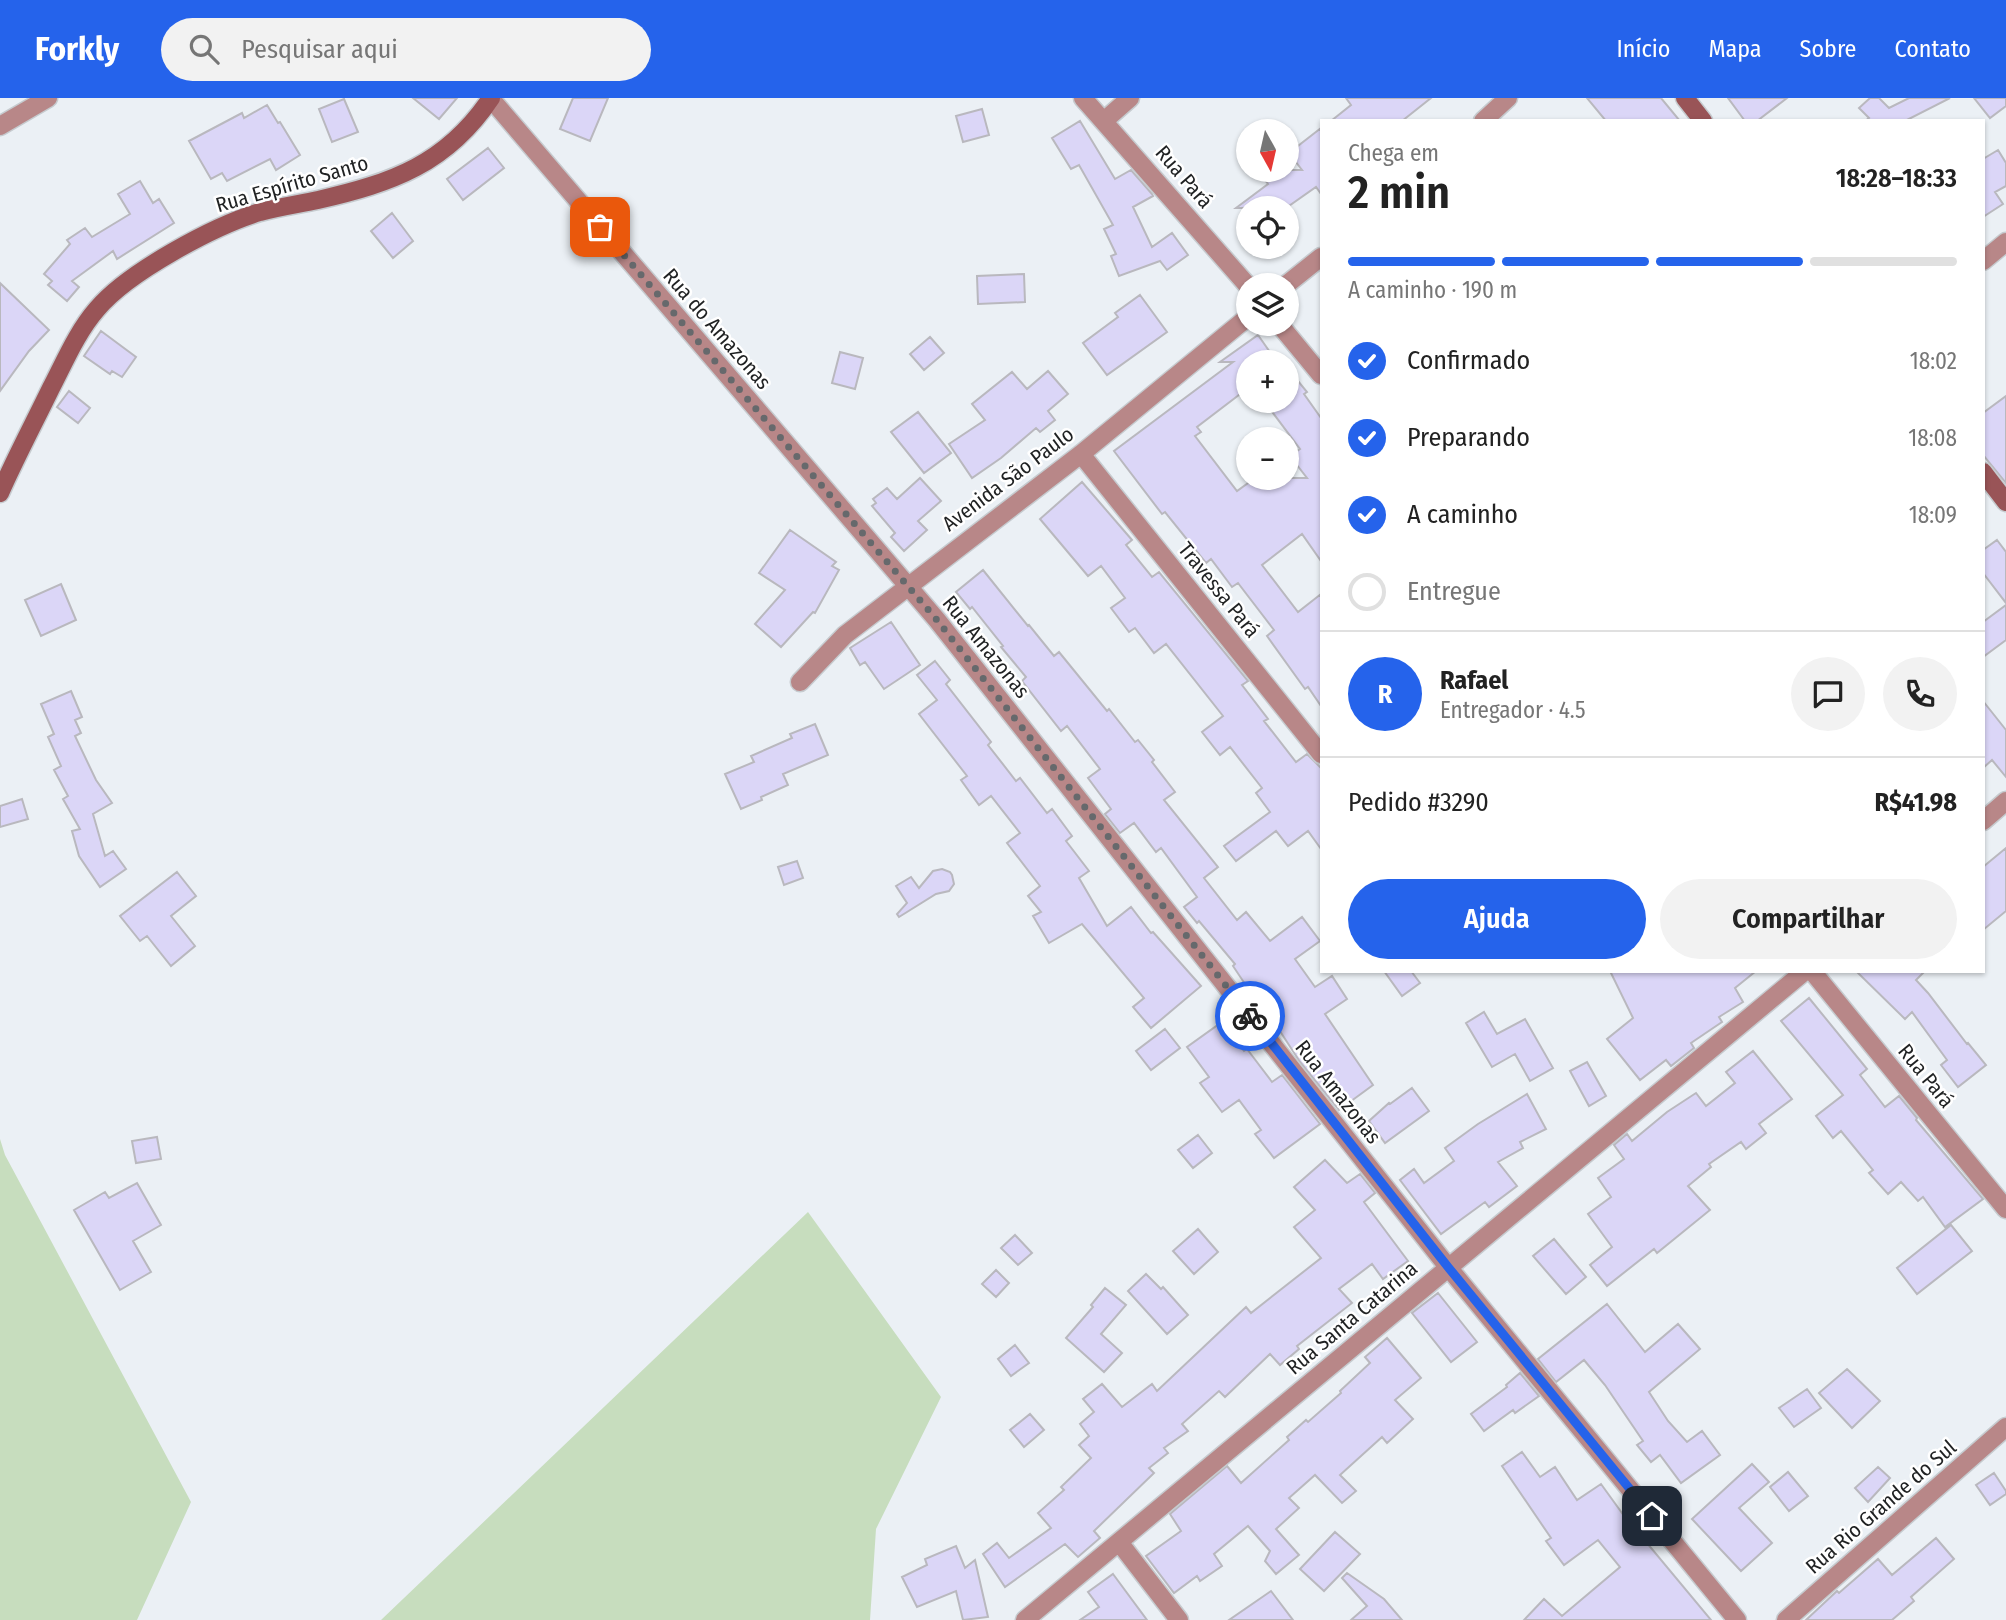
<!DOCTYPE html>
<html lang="pt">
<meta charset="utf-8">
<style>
body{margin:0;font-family:"Fira Sans Condensed",sans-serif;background:#f2f2f2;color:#222;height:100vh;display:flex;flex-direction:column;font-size:26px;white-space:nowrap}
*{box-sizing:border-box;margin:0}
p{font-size:23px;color:#767676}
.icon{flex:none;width:38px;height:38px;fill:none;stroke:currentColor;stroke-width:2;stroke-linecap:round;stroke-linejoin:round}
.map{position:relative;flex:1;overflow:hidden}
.sheet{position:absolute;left:1320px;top:21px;width:665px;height:854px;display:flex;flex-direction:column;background:#fff;border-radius:0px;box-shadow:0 2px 5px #0004}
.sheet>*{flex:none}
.needle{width:46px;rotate:172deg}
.tools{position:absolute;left:1236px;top:21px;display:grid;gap:14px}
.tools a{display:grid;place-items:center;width:63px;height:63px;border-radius:50%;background:#fff;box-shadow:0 2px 5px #0004;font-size:35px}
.pin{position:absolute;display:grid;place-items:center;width:60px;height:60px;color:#fff;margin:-30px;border-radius:14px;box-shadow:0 4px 10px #0006}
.courier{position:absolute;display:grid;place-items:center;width:70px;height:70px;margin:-35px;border:5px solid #2563eb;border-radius:50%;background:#fff;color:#222;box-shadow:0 2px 9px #0007}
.overview em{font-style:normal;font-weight:600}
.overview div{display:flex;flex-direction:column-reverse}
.overview{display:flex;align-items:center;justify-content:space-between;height:119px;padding:0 28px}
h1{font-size:46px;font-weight:600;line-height:52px}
.bar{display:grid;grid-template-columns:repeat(4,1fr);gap:10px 7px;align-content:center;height:84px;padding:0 28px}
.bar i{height:9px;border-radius:5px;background:#e0e0e0}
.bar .selected{background:#2563eb}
.bar p{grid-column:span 4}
.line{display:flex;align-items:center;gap:18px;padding:0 28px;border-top:2px solid #e0e0e0}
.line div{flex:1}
.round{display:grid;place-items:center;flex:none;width:74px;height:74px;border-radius:37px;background:#f2f2f2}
ol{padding:0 28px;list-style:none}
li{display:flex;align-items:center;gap:21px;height:77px}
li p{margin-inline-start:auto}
li .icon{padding:7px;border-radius:50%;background:#2563eb;color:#fff;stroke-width:4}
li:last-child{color:#767676}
li i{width:38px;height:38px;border:4px solid #e0e0e0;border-radius:50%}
.button{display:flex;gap:14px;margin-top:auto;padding:14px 28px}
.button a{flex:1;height:80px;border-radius:42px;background:#2563eb;color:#fff;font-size:28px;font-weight:600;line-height:80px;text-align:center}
.button a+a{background:#f2f2f2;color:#222}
header{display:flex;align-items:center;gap:42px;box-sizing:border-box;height:98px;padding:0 35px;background:#2563eb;color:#fff}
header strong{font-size:33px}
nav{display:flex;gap:38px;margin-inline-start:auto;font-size:24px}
.search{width:490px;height:63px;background:#f2f2f2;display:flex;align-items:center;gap:18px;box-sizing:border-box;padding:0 24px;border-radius:38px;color:#767676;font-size:26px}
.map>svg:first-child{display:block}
</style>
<header>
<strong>Forkly</strong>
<div class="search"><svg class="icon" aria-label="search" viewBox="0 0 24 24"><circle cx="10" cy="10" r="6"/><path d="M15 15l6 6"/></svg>Pesquisar aqui</div>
<nav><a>Início</a><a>Mapa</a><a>Sobre</a><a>Contato</a></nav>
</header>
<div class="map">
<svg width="2006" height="1522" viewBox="0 0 2006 1522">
<rect width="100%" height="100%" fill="#ebf0f5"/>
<path fill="#c7ddbe" d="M 0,1041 L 5,1057 L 191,1404 L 137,1522 L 0,1522 Z
M 808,1114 L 941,1299 L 876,1431 L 870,1522 L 381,1522 Z"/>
<path fill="#dbd6f7" stroke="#b9b8be" stroke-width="2" d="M 413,0 L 457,0 L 439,21 Z
M 573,0 L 608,0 L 590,43 L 560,31 Z
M 1346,0 L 1431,0 L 1402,23 L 1331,23 L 1351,7 Z
M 1587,0 L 1661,0 L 1680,23 L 1606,23 Z
M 1728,0 L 1787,0 L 1757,23 L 1745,23 Z
M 1870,0 L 1879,0 L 1889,10 L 1909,0 L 1950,0 L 1905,23 L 1865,23 L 1869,20 L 1859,10 Z
M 1974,0 L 2006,0 L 2006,8 L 1990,20 Z
M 344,1 L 358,34 L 332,44 L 319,11 Z
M 267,7 L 278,25 L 280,24 L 300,57 L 276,72 L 270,61 L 227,83 L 222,75 L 211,81 L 189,43 L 242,15 L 244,20 Z
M 982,11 L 989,37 L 963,44 L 956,18 Z
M 1080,23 L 1115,81 L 1131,72 L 1152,96 L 1153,98 L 1133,109 L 1152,149 L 1172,135 L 1188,157 L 1167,172 L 1160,163 L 1119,178 L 1111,158 L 1116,156 L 1104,131 L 1113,127 L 1079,67 L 1071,71 L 1052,40 Z
M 1321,30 L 1321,96 L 1316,89 L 1286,110 L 1236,110 L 1268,86 L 1257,72 L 1302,72 L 1289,55 Z
M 488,50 L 504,70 L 463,102 L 447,81 Z
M 1998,52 L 2006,65 L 2006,88 L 1995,94 L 2003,106 L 1983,119 L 1983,61 Z
M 140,83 L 153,105 L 159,101 L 174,125 L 117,161 L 113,153 L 72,183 L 79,189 L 67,203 L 48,187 L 52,183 L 44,176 L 70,146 L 67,142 L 85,130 L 92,139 L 130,116 L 118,96 Z
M 392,115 L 413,143 L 393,160 L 371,133 Z
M 1024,176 L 1025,204 L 978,206 L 977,178 Z
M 0,185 L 49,232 L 29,253 L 0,293 Z
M 1140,197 L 1167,234 L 1107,277 L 1083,245 L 1118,219 L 1115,215 Z
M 101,233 L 136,259 L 122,279 L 112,273 L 110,276 L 84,258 Z
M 1258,237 L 1277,264 L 1248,264 L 1248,290 L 1197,329 L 1201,334 L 1195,338 L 1237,393 L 1255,380 L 1307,380 L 1290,358 L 1300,351 L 1264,303 L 1286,303 L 1286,268 L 1307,294 L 1304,296 L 1321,320 L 1321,463 L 1302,436 L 1262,467 L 1298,514 L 1321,496 L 1321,608 L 1308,589 L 1305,591 L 1267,538 L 1274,532 L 1238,485 L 1232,489 L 1211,461 L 1206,465 L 1165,414 L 1162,416 L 1114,353 L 1233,264 L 1220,264 Z
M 930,239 L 944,255 L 924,272 L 910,256 Z
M 840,254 L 863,260 L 855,291 L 832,285 Z
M 1048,273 L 1068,296 L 1048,313 L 1055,322 L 1040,334 L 1036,330 L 1001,360 L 972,380 L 949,346 L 985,322 L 972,306 L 1012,274 L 1027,291 Z
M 69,293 L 90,310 L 78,325 L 57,309 Z
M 2006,298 L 2006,385 L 1983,357 L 1983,315 Z
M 918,314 L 951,355 L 924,375 L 891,334 Z
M 920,380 L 941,403 L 918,423 L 927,432 L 904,453 L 891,439 L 895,435 L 872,408 L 876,405 L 873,401 L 887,390 L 897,401 Z
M 1082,384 L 1132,442 L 1126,447 L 1152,479 L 1159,474 L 1248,583 L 1242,587 L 1268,621 L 1264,623 L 1296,664 L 1307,656 L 1321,670 L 1321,751 L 1308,733 L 1288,748 L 1276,733 L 1236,763 L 1224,748 L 1270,714 L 1256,695 L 1262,690 L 1230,649 L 1220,657 L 1202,634 L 1223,618 L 1166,546 L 1154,555 L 1135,530 L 1129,534 L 1111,510 L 1125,500 L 1101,468 L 1088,478 L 1040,421 Z
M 790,432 L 836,464 L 832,468 L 839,472 L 815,515 L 813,514 L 781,549 L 755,526 L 785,492 L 759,475 Z
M 1997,442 L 2006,454 L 2006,505 L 1983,475 L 1983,452 Z
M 983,472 L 1028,528 L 1029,527 L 1054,558 L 1059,554 L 1107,613 L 1109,611 L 1135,644 L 1138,642 L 1154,662 L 1152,664 L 1175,694 L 1164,702 L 1218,769 L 1204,780 L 1237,822 L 1246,814 L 1270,843 L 1302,819 L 1320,843 L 1295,861 L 1315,889 L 1332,878 L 1347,901 L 1325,916 L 1373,987 L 1339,1012 L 1300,964 L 1265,910 L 1263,911 L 1255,901 L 1233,868 L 1235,866 L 1199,823 L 1197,825 L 1184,809 L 1197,799 L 1161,750 L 1156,754 L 1134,725 L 1120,735 L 1105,716 L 1111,711 L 1088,680 L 1100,671 L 1067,628 L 1061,633 L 1022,583 L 1026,579 L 1001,549 L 1003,548 L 972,509 L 970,511 L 956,494 Z
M 61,486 L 76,522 L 41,538 L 25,502 Z
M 2006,507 L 2006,542 L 1983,559 L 1983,524 Z
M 891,524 L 920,567 L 884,591 L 865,564 L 860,567 L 850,550 Z
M 935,563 L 950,582 L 946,586 L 991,644 L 988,647 L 1016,683 L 1020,680 L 1047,715 L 1052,711 L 1072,738 L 1066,743 L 1089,773 L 1079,780 L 1107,828 L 1131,809 L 1151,835 L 1153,834 L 1201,888 L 1151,930 L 1133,909 L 1144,900 L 1082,826 L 1049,845 L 1033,818 L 1041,814 L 1028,798 L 1040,788 L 1007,745 L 1020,735 L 991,698 L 979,707 L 961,682 L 967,678 L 919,616 L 937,602 L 917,577 Z
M 71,593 L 82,619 L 75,622 L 81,635 L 75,638 L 96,682 L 112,705 L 93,716 L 105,758 L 113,753 L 126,771 L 100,789 L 79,758 L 72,733 L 80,731 L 63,701 L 68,698 L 54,672 L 61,668 L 48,639 L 54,636 L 41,606 Z
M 1983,603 L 2006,632 L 2006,679 L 1992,662 L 1983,670 Z
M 815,626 L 828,657 L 783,676 L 788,687 L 761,699 L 762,702 L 741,711 L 725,676 L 754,664 L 751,658 L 792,640 L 790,636 Z
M 22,701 L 28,721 L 0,729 L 0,708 Z
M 2006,750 L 2006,813 L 1983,832 L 1983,769 Z
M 797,763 L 803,780 L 784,787 L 778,769 Z
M 942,771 L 950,774 L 952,777 L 954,786 L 949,793 L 936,796 L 899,819 L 897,816 L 907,805 L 896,788 L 911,779 L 919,790 L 933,773 Z
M 177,774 L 196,798 L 171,818 L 195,848 L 171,868 L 147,838 L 140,843 L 120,818 Z
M 1384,873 L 1411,873 L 1420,885 L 1402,898 Z
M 1610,873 L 1756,873 L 1735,890 L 1743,904 L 1719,919 L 1722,924 L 1691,945 L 1694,950 L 1671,968 L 1666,962 L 1640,982 L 1607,941 L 1633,920 Z
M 1856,873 L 1925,873 L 1916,882 L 1928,895 L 1967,946 L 1968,945 L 1986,967 L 1958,989 L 1941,967 L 1947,962 L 1912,914 L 1905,921 Z
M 1809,900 L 1867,971 L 1860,977 L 1885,1009 L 1899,998 L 1917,1020 L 1916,1022 L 1983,1101 L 1945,1129 L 1923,1099 L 1918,1103 L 1901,1084 L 1888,1096 L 1869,1075 L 1873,1072 L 1841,1033 L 1833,1040 L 1816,1018 L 1843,997 L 1781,923 Z
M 1484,914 L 1497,936 L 1525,921 L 1553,970 L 1530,983 L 1515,956 L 1492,969 L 1466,925 Z
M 1222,924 L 1244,953 L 1247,951 L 1272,984 L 1282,977 L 1320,1026 L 1274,1060 L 1255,1036 L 1261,1032 L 1239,1002 L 1222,1014 L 1200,985 L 1209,979 L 1187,949 Z
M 1165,931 L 1180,950 L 1151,972 L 1136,953 Z
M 1753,953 L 1792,1001 L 1759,1026 L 1766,1035 L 1746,1051 L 1741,1044 L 1709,1066 L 1711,1069 L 1688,1088 L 1710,1112 L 1657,1155 L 1654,1151 L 1607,1188 L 1590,1167 L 1612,1149 L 1588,1116 L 1611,1099 L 1598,1080 L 1624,1061 L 1614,1047 L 1627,1036 L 1632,1043 L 1667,1014 L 1696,995 L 1706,1008 L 1735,985 L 1726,974 Z
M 1587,964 L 1606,998 L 1589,1008 L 1570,973 Z
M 1412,990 L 1429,1013 L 1385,1045 L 1369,1023 L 1389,1005 L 1390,1006 Z
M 1527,996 L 1546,1031 L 1520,1044 L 1523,1050 L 1498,1064 L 1517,1088 L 1489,1109 L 1485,1104 L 1441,1136 L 1400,1082 L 1414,1071 L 1424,1085 L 1454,1063 L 1445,1050 L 1478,1026 Z
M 1198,1037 L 1212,1055 L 1193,1070 L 1178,1052 Z
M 157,1039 L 161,1061 L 136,1065 L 132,1043 Z
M 1325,1062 L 1347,1085 L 1360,1076 L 1375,1095 L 1364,1104 L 1408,1163 L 1383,1181 L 1372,1166 L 1339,1191 L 1352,1205 L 1297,1248 L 1299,1251 L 1280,1267 L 1270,1256 L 1225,1299 L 1219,1293 L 1182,1326 L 1188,1333 L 1164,1350 L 1168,1355 L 1149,1370 L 1154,1375 L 1094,1433 L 1100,1440 L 1078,1459 L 1065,1446 L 1005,1489 L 983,1456 L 997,1445 L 1009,1460 L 1051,1430 L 1038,1415 L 1064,1392 L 1061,1389 L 1091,1360 L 1079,1347 L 1089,1338 L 1080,1326 L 1094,1314 L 1083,1301 L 1102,1286 L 1122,1309 L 1152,1286 L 1157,1293 L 1246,1209 L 1251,1215 L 1321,1160 L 1294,1129 L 1315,1112 L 1294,1089 Z
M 137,1085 L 161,1127 L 133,1143 L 151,1174 L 120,1192 L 74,1112 L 105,1094 L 109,1100 Z
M 1951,1127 L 1972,1153 L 1917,1196 L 1897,1170 Z
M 1198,1131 L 1218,1154 L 1194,1176 L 1173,1153 Z
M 1015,1137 L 1032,1155 L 1018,1167 L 1001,1150 Z
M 1554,1141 L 1586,1179 L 1566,1196 L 1533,1158 Z
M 996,1172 L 1009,1185 L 996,1199 L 982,1186 Z
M 1146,1176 L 1161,1191 L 1163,1189 L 1188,1217 L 1167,1236 L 1128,1193 Z
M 1105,1190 L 1126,1207 L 1101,1236 L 1122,1255 L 1104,1274 L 1066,1240 L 1093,1209 L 1091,1207 Z
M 1438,1195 L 1477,1244 L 1451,1264 L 1412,1215 Z
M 1607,1206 L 1645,1254 L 1678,1226 L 1700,1251 L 1649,1294 L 1668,1323 L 1687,1344 L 1702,1333 L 1720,1357 L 1681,1385 L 1660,1357 L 1651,1364 L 1637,1347 L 1643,1343 L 1605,1287 L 1584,1262 L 1556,1284 L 1538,1261 Z
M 1387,1240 L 1421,1280 L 1395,1302 L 1413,1321 L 1387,1345 L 1382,1339 L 1340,1377 L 1356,1393 L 1342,1405 L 1315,1377 L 1289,1400 L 1299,1410 L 1276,1431 L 1299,1457 L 1276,1476 L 1265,1463 L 1270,1453 L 1248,1428 L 1214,1456 L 1222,1468 L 1200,1483 L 1197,1478 L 1174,1495 L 1146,1458 L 1181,1433 L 1170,1416 L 1227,1368 L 1241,1385 L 1289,1342 L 1287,1339 L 1306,1322 L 1308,1324 L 1341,1295 L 1340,1293 L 1370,1265 L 1365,1259 Z
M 1015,1247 L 1029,1265 L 1011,1278 L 998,1261 Z
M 1847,1271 L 1880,1303 L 1852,1330 L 1819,1295 Z
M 1520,1275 L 1539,1298 L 1515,1315 L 1513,1312 L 1484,1333 L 1471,1316 L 1507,1289 L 1506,1287 Z
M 1807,1291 L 1821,1310 L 1794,1329 L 1779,1310 Z
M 1030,1316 L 1044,1332 L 1024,1349 L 1010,1332 Z
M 1522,1354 L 1540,1379 L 1555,1369 L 1577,1402 L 1601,1386 L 1640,1440 L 1642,1439 L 1711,1522 L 1524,1522 L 1544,1501 L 1562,1518 L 1620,1469 L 1598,1442 L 1564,1467 L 1546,1443 L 1551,1440 L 1502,1368 Z
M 1752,1366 L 1769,1384 L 1739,1410 L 1772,1445 L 1741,1473 L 1692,1421 Z
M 1878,1369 L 1890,1380 L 1868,1404 L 1855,1390 Z
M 1788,1374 L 1808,1398 L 1789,1413 L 1770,1389 Z
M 1994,1375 L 2006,1393 L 2006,1396 L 1990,1407 L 1976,1387 Z
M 1335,1434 L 1360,1456 L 1324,1493 L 1300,1471 Z
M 1936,1440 L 1954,1461 L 1911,1499 L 1914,1503 L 1892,1522 L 1806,1522 L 1837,1493 L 1839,1495 L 1878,1461 L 1892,1477 Z
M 956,1448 L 965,1470 L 975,1462 L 988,1519 L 963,1522 L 956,1493 L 917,1509 L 902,1479 L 927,1467 L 925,1461 Z
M 1347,1475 L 1384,1501 L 1402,1522 L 1351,1522 L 1367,1508 L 1342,1480 Z
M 1113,1476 L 1147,1522 L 1080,1522 L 1099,1509 L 1088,1494 Z
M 1271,1493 L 1293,1522 L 1229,1522 Z"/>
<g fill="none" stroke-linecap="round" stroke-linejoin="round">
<g stroke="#c6cbcf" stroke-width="21">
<path id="street" d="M 1083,0 L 1248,188
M 491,1 L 937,522 L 1448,1169 L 1737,1522
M 1105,22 L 1130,0
M 1483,23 L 1508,0
M 0,28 L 48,0
M 1983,163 L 2006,144
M 1286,187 L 1321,159
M 1279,226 L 1321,277
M 1081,356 L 1321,656
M 800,584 L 845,537 L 1081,356 L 1248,219
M 1983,723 L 2006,703
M 1812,873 L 2006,1111
M 1119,1444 L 1179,1522
M 1025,1522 L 1805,873
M 1786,1522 L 2006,1329"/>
</g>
<g stroke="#c6cbcf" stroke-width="21">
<path id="secondary" d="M 1685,0 L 1703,23
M 1983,374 L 2006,404
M 0,395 C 16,359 34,325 51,290 C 65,263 77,234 97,211 C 128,174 214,128 260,114 C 279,109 299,106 318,102 C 392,85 447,66 491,0"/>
</g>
<use href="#street" stroke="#b88788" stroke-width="18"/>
<use href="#secondary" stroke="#995457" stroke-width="18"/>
</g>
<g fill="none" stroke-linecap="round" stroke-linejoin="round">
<path stroke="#66696c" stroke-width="7" stroke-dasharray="0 12.6" d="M 600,129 L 937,522 L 1250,918"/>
<path stroke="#2563eb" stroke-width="9" d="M 1250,918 L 1448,1169 L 1652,1418"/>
</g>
<g text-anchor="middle" stroke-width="5" stroke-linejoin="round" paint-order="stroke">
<g font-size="21" fill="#1f2122" stroke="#fff">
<text transform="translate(1184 79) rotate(49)" y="7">Rua Pará</text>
<text transform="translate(292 86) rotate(-16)" y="7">Rua Espírito Santo</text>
<text transform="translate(717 231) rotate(49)" y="7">Rua do Amazonas</text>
<text transform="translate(1008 381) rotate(-37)" y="7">Avenida São Paulo</text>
<text transform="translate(1219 492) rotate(51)" y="7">Travessa Pará</text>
<text transform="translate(986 549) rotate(51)" y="7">Rua Amazonas</text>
<text transform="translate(1926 978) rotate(51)" y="7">Rua Pará</text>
<text transform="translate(1338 994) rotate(52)" y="7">Rua Amazonas</text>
<text transform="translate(1352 1220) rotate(-40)" y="7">Rua Santa Catarina</text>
<text transform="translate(1881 1409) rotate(-41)" y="7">Rua Rio Grande do Sul</text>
</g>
</g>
</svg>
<div class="tools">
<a><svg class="needle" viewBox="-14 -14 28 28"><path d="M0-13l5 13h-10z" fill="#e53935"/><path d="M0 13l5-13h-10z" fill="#767676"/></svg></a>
<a><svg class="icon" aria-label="locate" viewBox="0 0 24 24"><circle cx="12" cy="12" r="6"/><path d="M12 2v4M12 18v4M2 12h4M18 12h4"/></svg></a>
<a><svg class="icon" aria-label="layers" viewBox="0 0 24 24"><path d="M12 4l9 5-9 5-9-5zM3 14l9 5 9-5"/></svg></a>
<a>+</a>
<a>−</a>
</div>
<div class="pin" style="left:600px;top:129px;background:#ea580c"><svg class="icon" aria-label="bag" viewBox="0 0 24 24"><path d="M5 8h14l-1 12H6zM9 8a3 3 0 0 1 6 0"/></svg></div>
<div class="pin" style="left:1652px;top:1418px;background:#1f2937"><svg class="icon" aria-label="home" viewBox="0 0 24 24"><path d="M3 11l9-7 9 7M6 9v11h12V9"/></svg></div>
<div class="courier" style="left:1250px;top:918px"><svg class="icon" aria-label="bike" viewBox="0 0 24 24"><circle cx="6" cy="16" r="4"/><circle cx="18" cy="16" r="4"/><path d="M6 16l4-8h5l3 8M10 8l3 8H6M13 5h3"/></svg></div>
<section class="sheet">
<div class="overview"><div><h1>2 min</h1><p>Chega em</p></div><em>18:28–18:33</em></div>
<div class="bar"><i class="selected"></i><i class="selected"></i><i class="selected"></i><i></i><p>A caminho · 190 m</p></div>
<ol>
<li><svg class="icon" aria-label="check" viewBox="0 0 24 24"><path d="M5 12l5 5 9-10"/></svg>Confirmado<p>18:02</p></li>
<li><svg class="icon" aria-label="check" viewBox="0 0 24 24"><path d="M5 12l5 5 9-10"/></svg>Preparando<p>18:08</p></li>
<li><svg class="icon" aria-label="check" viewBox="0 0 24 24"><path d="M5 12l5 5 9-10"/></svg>A caminho<p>18:09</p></li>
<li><i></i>Entregue</li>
</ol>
<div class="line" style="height:126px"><b class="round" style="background:#2563eb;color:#fff">R</b><div><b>Rafael</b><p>Entregador · 4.5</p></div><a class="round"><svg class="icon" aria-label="chat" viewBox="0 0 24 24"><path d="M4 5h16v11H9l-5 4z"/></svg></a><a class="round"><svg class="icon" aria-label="phone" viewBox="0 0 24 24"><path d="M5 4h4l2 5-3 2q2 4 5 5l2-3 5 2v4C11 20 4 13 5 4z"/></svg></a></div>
<div class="line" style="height:91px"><div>Pedido #3290</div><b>R$41.98</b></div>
<div class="button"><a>Ajuda</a><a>Compartilhar</a></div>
</section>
</div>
